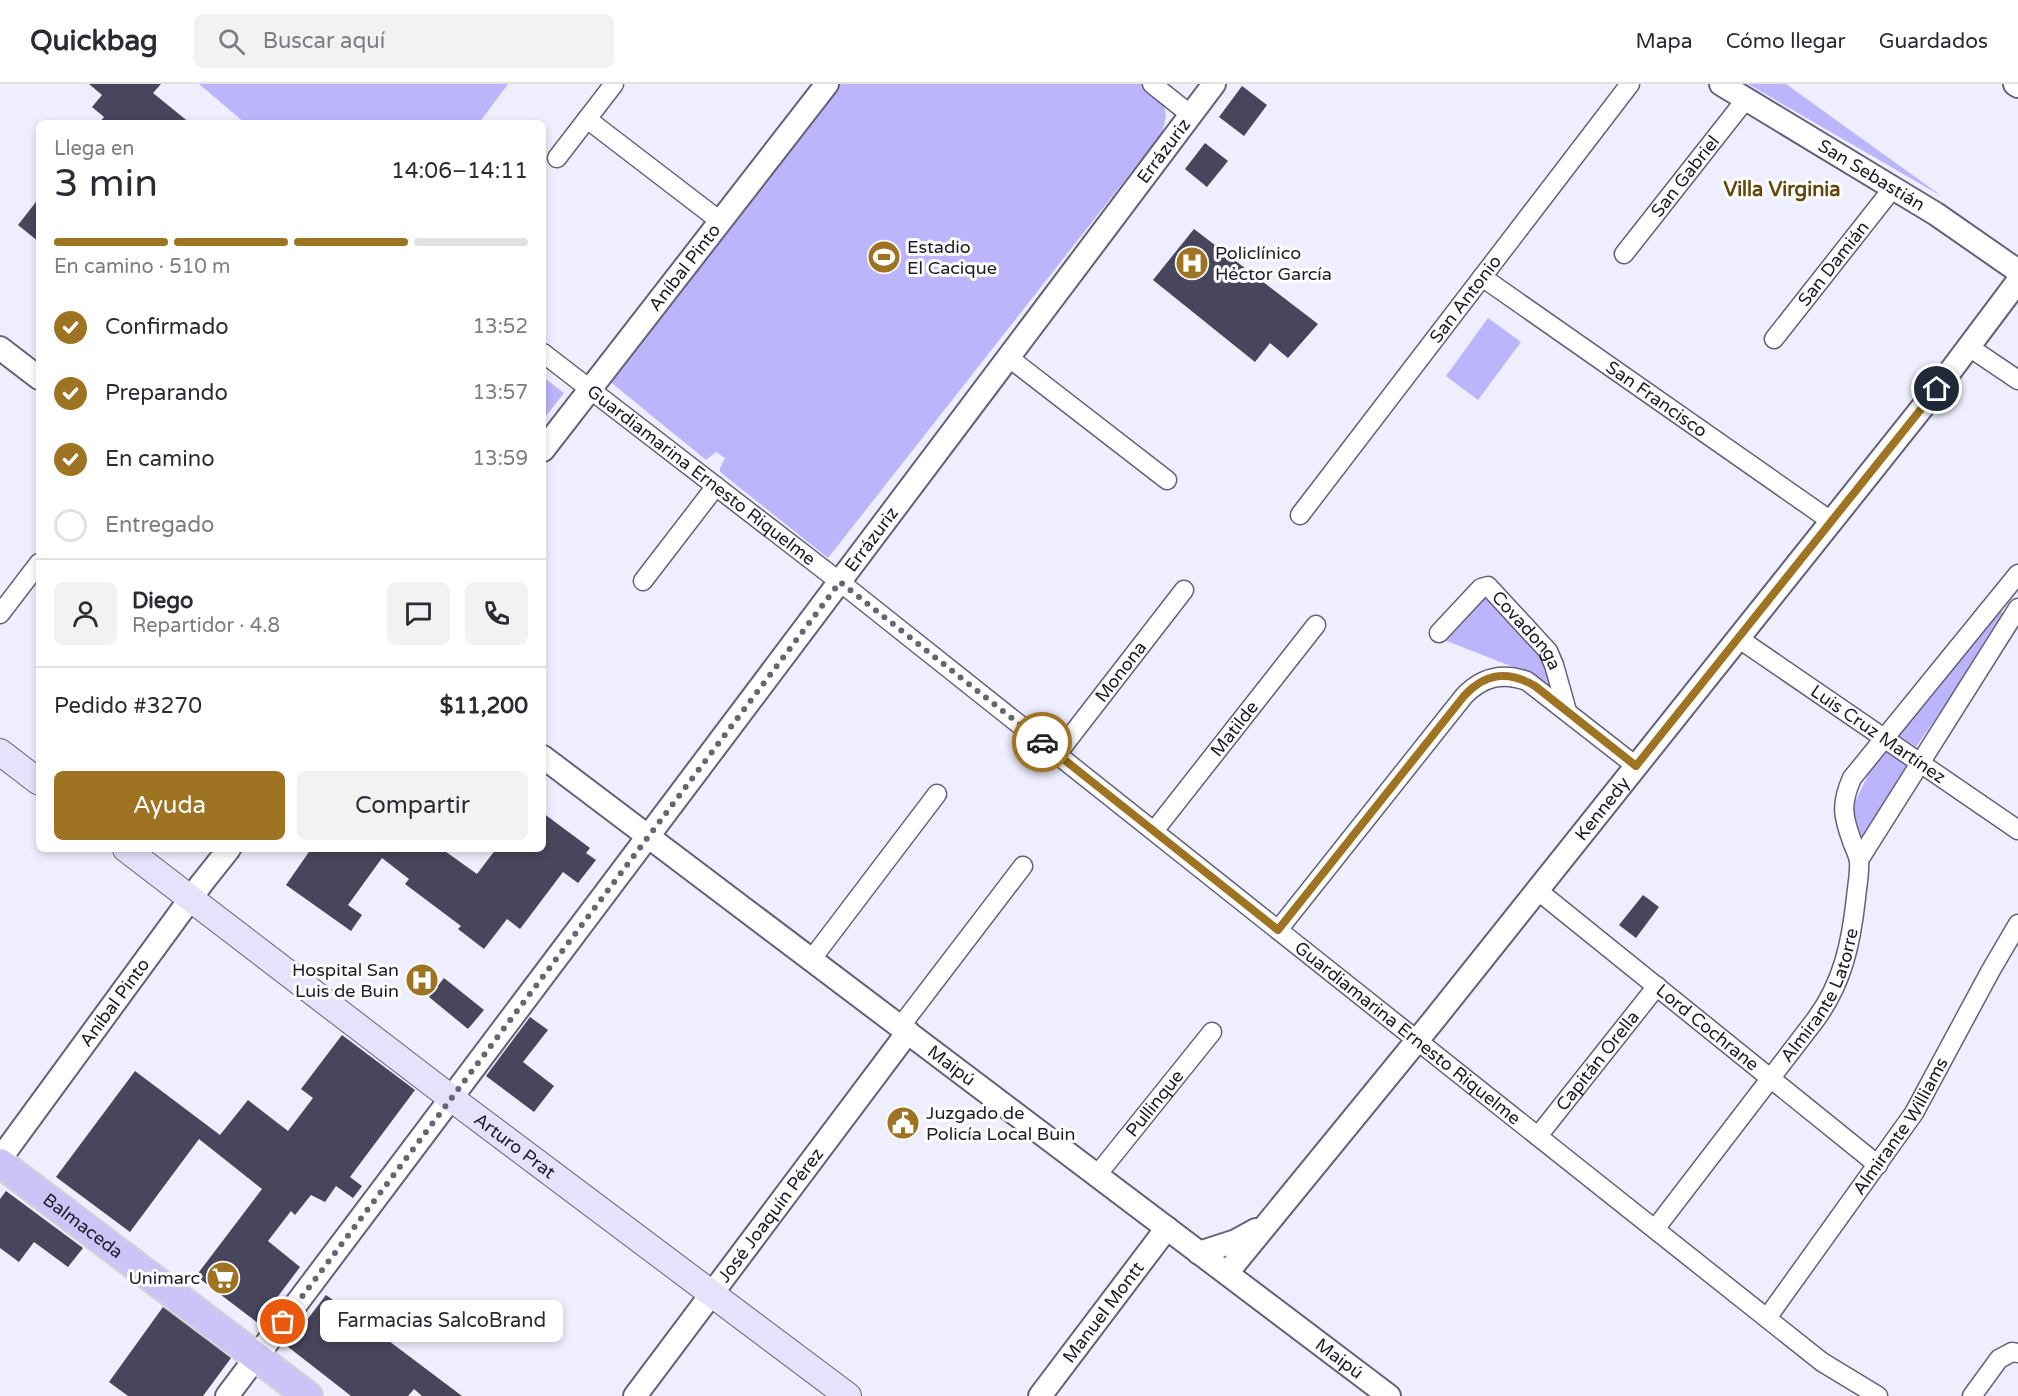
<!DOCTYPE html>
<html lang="es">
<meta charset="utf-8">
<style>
body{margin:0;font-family:"Varela Round",sans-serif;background:#f2f2f3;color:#2b2b33;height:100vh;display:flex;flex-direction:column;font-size:22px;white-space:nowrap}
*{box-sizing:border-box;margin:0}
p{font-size:20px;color:#7c7c81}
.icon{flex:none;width:33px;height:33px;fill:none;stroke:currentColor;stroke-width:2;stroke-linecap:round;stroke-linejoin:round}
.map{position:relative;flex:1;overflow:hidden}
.panel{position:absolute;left:36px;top:36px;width:510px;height:732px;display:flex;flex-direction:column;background:#fff;border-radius:9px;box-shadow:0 3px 9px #0003}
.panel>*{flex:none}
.pin{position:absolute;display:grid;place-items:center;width:51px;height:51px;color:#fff;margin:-26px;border:3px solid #fff;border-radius:50%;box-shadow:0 2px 6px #0007}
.courier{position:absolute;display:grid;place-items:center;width:60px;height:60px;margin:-30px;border:4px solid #9e7322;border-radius:50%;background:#fff;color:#222;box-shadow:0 2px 8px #0007}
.bubble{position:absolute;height:42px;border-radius:9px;background:#fff;box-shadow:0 3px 9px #0003;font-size:20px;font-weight:600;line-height:42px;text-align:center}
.overview em{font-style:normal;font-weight:600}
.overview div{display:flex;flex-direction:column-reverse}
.overview{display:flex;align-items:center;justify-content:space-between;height:102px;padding:0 18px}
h1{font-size:39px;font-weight:600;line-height:45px}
.bar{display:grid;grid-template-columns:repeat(4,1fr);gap:9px 6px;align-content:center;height:72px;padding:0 18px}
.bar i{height:8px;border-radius:4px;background:#e1e1e2}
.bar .selected{background:#9e7322}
.bar p{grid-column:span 4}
.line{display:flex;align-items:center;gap:15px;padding:0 18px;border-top:2px solid #e1e1e2}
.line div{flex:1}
.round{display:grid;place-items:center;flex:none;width:63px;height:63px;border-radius:9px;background:#f2f2f3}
ol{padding:0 18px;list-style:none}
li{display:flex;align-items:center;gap:18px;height:66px}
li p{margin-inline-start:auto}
li .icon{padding:6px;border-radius:50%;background:#9e7322;color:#fff;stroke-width:4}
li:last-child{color:#7c7c81}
li i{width:33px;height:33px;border:3px solid #e1e1e2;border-radius:50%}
.cta{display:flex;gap:12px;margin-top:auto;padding:12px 18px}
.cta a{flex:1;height:69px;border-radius:9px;background:#9e7322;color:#fff;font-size:24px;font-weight:600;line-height:69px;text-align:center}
.cta a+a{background:#f2f2f3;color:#2b2b33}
header{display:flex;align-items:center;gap:36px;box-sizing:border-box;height:84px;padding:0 30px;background:#fff;border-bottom:2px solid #e1e1e2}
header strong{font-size:28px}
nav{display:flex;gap:33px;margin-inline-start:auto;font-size:21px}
.search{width:420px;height:54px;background:#f2f2f3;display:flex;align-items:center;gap:15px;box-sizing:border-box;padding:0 21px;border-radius:9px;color:#7c7c81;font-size:22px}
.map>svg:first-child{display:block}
</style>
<header>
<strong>Quickbag</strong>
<div class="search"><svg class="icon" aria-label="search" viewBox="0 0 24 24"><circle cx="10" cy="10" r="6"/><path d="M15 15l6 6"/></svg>Buscar aquí</div>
<nav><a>Mapa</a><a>Cómo llegar</a><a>Guardados</a></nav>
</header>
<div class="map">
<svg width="2018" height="1312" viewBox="0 0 2018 1312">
<rect width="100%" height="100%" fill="#efeefe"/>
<path fill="#bdb5fc" d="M 199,0 L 508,0 L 479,39 L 245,39 Z
M 837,0 L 1141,0 L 1164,18 L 1166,33 L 1162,49 L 828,474 L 720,388 L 720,384 L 725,374 L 716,368 L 706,376 L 608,296 Z
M 1748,0 L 1786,0 L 1943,113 Z
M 1488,234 L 1521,258 L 1478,316 L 1446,292 Z
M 543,293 L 564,309 L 543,336 Z
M 1484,506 L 1545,575 L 1554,606 L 1521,586 L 1439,554 Z
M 1996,524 L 2007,532 L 1916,663 L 1895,649 Z
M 1881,664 L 1911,685 L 1863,758 L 1852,724 Z"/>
<path fill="#48465c" d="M 89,0 L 161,0 L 153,9 L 190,39 L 99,39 L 104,33 L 92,23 L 102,11 Z
M 1242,2 L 1267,21 L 1244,52 L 1219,33 Z
M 1205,59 L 1228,77 L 1207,103 L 1185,85 Z
M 39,114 L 39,158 L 18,141 Z
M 1194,145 L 1318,240 L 1288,274 L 1270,259 L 1255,278 L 1153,196 Z
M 543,729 L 590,764 L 586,769 L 596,776 L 578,799 L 563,788 L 520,845 L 507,835 L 484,865 L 458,845 L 461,842 L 405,800 L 409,795 L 382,774 L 348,821 L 362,831 L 351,847 L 286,801 L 311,765 L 442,765 L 477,790 L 496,765 L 543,765 Z
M 1643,811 L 1659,823 L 1636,854 L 1619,841 Z
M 444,894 L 484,926 L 468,945 L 429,913 Z
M 530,933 L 548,946 L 523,978 L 554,1002 L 534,1028 L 486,992 Z
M 342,951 L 415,1006 L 350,1093 L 362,1102 L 353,1114 L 336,1102 L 325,1118 L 311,1111 L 295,1131 L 291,1127 L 268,1157 L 300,1183 L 258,1239 L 196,1192 L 262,1105 L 199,1055 L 130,1148 L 56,1093 L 135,987 L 220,1051 L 248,1016 L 288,1047 L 313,1014 L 301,1005 Z
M 6,1107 L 83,1164 L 68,1183 L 34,1158 L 19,1178 L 0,1164 L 0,1115 Z
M 326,1211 L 373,1245 L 462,1312 L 422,1312 L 414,1305 L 408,1312 L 351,1312 L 287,1262 Z
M 163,1223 L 231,1274 L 203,1312 L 128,1312 L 109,1298 Z"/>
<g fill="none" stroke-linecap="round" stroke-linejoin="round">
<g stroke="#636179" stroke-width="21">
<g id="minor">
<path d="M 1152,0 L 1191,31"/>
<path d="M 587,35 L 720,137"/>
<path d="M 557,74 L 614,0"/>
<path id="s1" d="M 1624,170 L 1746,15"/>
<path id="s2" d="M 1482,193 L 1831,437"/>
<path id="s3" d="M 1774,255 L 1893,104"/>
<path d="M 1969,263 L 2018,296"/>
<path id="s4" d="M 543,269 L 840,498 L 1822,1278 L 1878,1312"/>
<path d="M 1008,273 L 1167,396"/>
<path id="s5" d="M 1300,431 L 1630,0"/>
<path d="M 643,497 L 716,402"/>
<path d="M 0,530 L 39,479"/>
<path id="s6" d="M 1439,549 L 1481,504 L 1488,502 L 1548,567 L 1554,581 L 1567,627"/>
<path id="s7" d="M 1738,554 L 2018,746"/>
<path id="s8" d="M 1057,670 L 1184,506"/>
<path id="s9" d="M 1154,747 L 1316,541"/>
<path d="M 1859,776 L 2018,524"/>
<path id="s10" d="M 1537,806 L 1878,1081"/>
<path d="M 1278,846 L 1464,612 C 1482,593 1502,588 1527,597 L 1636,682"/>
<path d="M 811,876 L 937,710"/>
<path d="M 900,943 L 1023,782"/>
<path id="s11" d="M 1538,1052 L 1657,902"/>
<path id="s12" d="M 1097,1091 L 1212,948"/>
<path id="s13" d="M 1655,1145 L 1816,935 C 1843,898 1851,859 1856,814 C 1857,802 1860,789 1859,777 C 1858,771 1855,765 1853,760 C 1843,733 1840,721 1852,694 L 2018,490"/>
<path id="s14" d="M 1767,1234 L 1914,1029 L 1991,886 L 2018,840"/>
<path d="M 1972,1312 L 1999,1275 L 2012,1268 L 2018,1269"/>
</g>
</g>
<g stroke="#636179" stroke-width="26">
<g id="tertiary">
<path id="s15" d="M 1721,0 L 1936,130 L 2018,187"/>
<path d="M 2015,0 L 2018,2"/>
<path d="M 0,264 L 39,294"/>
<path id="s16" d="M 543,366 L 827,0"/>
<path id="s17" d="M 543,673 L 1389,1312"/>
<path id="s18" d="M 0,1075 L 202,799 L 229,765"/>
<path d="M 1199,1169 L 1236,1157 L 1256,1146"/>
<path id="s19" d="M 1227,1189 L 1433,937 L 1937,305 L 2018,197"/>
<path id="s20" d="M 227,1312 L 1214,0"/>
<path id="s21" d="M 635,1312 L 908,948"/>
<path id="s22" d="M 1040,1312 L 1167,1144"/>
</g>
</g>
<g stroke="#636179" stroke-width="28">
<g id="secondary">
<path d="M 0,668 L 39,698"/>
<path id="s23" d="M 126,765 L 451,1014 L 848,1312"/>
</g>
</g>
<g stroke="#d2d2d4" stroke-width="32">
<g id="primary">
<path id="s24" d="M 0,1079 L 308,1312"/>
</g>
</g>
<use href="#minor" stroke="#fff" stroke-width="18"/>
<use href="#tertiary" stroke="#fff" stroke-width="22"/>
<use href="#secondary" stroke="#e5e2fb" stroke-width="26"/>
<use href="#primary" stroke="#cbc4f7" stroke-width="28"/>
</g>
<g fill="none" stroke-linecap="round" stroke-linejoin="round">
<path stroke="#666672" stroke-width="6" stroke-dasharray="0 10.8" d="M 283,1238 L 840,498 L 1042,658"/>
<path stroke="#9e7322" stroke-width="8" d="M 1042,658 L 1278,846 L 1464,612 C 1485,589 1508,586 1535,602 L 1636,682 L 1937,305"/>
</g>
<defs>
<g id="stadium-disc" transform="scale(1.725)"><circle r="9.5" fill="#9e7322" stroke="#fdfdfd"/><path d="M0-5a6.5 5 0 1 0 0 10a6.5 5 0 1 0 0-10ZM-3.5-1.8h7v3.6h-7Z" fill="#fff"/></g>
<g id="hospital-disc" transform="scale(1.725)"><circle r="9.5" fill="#9e7322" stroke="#fdfdfd"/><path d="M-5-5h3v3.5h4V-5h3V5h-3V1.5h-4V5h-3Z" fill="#fff"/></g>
<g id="civic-disc" transform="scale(1.725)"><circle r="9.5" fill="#9e7322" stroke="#fdfdfd"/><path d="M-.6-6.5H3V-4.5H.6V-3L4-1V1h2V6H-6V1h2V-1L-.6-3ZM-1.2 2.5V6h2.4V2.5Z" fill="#fff"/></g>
<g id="supermarket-disc" transform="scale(1.725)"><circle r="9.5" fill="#9e7322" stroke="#fdfdfd"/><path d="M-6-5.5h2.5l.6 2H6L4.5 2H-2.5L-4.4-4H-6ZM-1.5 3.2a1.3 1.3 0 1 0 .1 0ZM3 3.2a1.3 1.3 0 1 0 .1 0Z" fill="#fff"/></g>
</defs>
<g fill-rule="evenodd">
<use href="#stadium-disc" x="884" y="173"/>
<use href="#hospital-disc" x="1192" y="179"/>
<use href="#hospital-disc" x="422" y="896"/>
<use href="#civic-disc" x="903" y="1039"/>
<use href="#supermarket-disc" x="223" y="1194"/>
</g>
<g text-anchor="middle" stroke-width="6" stroke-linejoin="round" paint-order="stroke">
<g font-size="18" fill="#1d1c26" stroke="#fdfdfd">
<text dy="6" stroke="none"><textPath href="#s20" startOffset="1558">Errázuriz</textPath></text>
<text dy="6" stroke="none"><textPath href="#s15" startOffset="176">San Sebastián</textPath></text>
<text dy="6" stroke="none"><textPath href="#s1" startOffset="99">San Gabriel</textPath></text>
<text dy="6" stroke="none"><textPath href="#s3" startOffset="96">San Damián</textPath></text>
<text dy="6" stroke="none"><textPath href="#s16" startOffset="231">Aníbal Pinto</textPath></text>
<text dy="6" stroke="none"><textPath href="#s5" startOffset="272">San Antonio</textPath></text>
<text dy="6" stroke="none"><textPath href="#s2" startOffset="213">San Francisco</textPath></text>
<text dy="6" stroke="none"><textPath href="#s4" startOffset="200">Guardiamarina Ernesto Riquelme</textPath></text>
<text dy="6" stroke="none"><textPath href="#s20" startOffset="1072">Errázuriz</textPath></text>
<text dy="6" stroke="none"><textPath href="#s6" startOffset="128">Covadonga</textPath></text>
<text dy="6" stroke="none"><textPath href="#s8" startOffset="104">Monona</textPath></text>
<text dy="6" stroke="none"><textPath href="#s9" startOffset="130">Matilde</textPath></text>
<text dy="6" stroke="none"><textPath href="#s7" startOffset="170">Luis Cruz Martínez</textPath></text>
<text dy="6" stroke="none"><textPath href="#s19" startOffset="597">Kennedy</textPath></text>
<text dy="6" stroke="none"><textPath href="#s13" startOffset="288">Almirante Latorre</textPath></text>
<text dy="6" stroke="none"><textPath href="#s18" startOffset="194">Aníbal Pinto</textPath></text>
<text dy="6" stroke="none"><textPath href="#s10" startOffset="219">Lord Cochrane</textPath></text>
<text dy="6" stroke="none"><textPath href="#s4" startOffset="1100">Guardiamarina Ernesto Riquelme</textPath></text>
<text dy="6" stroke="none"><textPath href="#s11" startOffset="96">Capitán Orella</textPath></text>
<text dy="6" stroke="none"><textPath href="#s17" startOffset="512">Maipú</textPath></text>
<text dy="6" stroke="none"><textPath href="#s12" startOffset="92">Pullinque</textPath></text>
<text dy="6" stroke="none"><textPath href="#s14" startOffset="234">Almirante Williams</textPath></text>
<text dy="6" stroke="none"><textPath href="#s23" startOffset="489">Arturo Prat</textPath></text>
<text dy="6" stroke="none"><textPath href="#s21" startOffset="226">José Joaquín Pérez</textPath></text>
<text dy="6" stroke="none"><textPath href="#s24" startOffset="104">Balmaceda</textPath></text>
<text dy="6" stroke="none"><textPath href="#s22" startOffset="105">Manuel Montt</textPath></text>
<text dy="6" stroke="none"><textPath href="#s17" startOffset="998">Maipú</textPath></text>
</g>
<g font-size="18" fill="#1d1c26" stroke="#fdfdfd" text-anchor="start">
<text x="907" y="169">Estadio<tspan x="907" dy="21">El Cacique</tspan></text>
<text x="1215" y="175">Policlínico<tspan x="1215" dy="21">Héctor García</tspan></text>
<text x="399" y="892" text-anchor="end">Hospital San<tspan x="399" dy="21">Luis de Buin</tspan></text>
<text x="926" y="1035">Juzgado de<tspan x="926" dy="21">Policía Local Buin</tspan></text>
<text x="200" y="1200" text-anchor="end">Unimarc</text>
</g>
<g font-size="20" font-weight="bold" fill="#64470d" stroke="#fdfdfd">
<text x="1782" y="112">Villa Virginia</text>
</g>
</g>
</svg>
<div class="pin" style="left:283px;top:1238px;background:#ea580c"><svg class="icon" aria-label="bag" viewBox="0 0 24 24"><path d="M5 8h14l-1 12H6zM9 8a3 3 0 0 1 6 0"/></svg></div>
<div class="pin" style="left:1937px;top:305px;background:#1f2937"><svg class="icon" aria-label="home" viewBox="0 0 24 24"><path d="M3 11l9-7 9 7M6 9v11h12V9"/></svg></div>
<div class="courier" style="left:1042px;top:658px"><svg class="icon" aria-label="car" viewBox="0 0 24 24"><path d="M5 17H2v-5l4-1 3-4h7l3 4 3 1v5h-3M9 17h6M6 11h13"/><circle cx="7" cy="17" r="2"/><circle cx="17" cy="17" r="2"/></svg></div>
<div class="bubble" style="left:320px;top:1216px;width:243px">Farmacias SalcoBrand</div>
<section class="panel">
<div class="overview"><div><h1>3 min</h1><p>Llega en</p></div><em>14:06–14:11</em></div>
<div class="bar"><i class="selected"></i><i class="selected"></i><i class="selected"></i><i></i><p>En camino · 510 m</p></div>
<ol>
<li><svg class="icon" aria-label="check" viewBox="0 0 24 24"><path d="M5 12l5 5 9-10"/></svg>Confirmado<p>13:52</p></li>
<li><svg class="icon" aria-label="check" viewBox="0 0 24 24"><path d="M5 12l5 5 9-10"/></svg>Preparando<p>13:57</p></li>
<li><svg class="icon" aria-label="check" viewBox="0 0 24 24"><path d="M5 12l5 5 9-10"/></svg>En camino<p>13:59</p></li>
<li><i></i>Entregado</li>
</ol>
<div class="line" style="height:108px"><a class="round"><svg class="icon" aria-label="person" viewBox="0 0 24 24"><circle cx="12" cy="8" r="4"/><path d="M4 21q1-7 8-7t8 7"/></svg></a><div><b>Diego</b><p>Repartidor · 4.8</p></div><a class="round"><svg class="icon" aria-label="chat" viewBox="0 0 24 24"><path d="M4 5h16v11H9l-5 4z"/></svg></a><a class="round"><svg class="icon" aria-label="phone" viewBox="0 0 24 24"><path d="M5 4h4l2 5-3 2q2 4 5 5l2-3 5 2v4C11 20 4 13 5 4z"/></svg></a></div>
<div class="line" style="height:78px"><div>Pedido #3270</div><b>$11,200</b></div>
<div class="cta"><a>Ayuda</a><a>Compartir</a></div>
</section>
</div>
